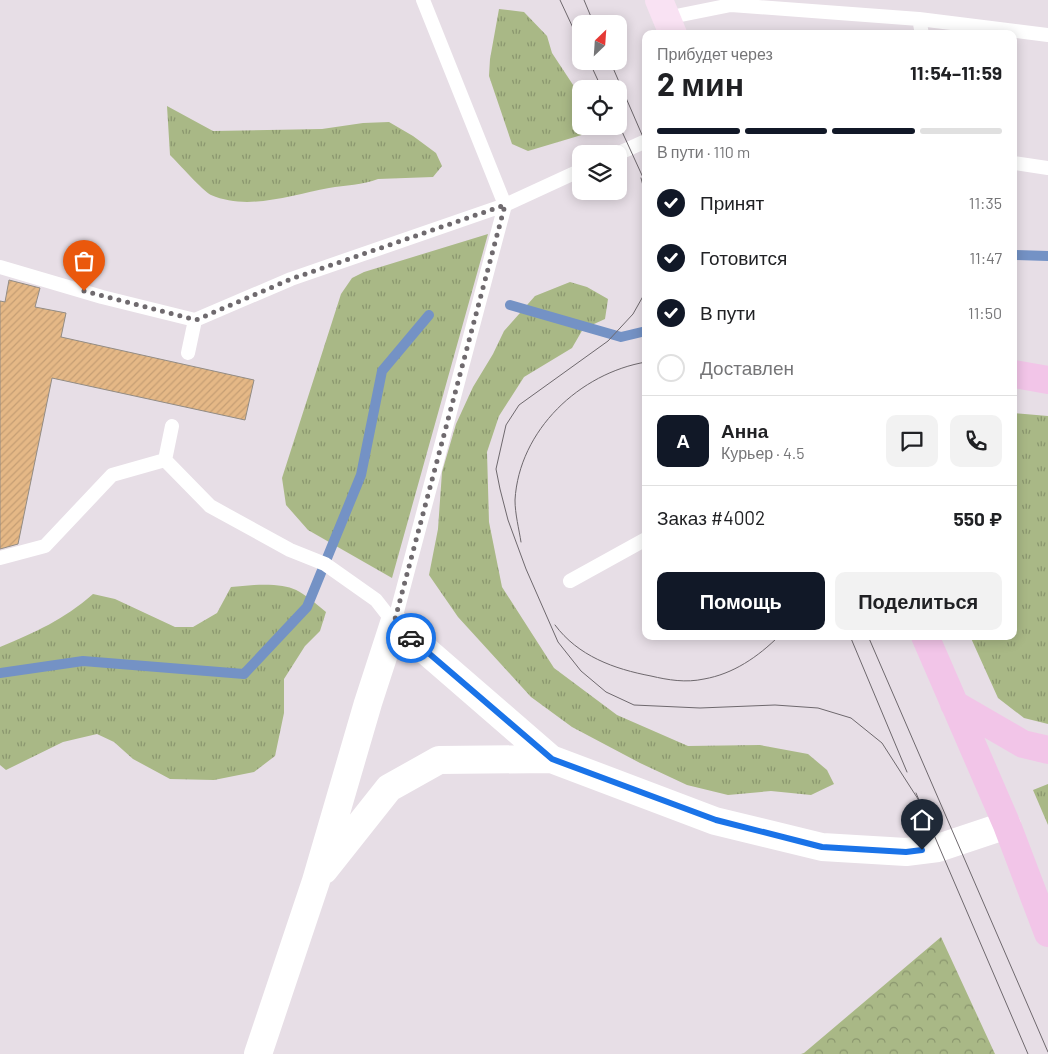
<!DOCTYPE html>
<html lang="ru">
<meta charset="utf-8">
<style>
body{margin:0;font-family:Barlow,sans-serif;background:#f2f2f2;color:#202124;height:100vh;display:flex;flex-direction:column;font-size:19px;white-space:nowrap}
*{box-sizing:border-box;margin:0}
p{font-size:16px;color:#757577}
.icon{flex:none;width:28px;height:28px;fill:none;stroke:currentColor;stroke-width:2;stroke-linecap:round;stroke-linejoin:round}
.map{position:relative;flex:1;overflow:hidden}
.drawer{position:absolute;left:642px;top:30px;width:375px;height:610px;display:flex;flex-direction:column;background:#fff;border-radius:10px;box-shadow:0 2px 12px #0003}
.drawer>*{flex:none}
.needle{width:32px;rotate:25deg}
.buttons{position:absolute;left:572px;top:15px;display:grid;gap:10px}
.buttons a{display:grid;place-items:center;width:55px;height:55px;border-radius:10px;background:#fff;box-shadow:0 2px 12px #0003;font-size:25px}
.pin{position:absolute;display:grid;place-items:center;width:42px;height:42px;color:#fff;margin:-51px -21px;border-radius:50% 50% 50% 0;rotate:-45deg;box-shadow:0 0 5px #0007}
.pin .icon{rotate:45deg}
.courier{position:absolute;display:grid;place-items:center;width:50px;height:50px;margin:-25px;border:4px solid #1a73e8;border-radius:50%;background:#fff;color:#222;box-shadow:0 1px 6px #0007}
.head em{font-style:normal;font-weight:700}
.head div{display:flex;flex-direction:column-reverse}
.head{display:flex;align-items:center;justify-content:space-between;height:85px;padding:0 15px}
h1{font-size:32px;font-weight:700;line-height:38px}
.bar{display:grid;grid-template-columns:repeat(4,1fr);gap:8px 5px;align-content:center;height:60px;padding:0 15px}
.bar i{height:6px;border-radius:4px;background:#e0e0e0}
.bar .on{background:#111827}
.bar p{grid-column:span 4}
.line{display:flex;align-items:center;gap:12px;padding:0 15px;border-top:1px solid #e0e0e0}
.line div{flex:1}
.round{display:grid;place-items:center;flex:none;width:52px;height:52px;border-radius:10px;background:#f2f2f2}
ol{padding:0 15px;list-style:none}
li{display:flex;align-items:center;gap:15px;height:55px}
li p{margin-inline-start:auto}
li .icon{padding:5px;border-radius:50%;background:#111827;color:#fff;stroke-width:4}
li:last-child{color:#757577}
li i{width:28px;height:28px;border:2px solid #e0e0e0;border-radius:50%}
.primary-button{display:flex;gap:10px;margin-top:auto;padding:10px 15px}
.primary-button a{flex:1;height:58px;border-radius:10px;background:#111827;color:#fff;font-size:20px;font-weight:700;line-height:58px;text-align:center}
.primary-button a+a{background:#f2f2f2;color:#202124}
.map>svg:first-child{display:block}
</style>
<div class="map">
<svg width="1048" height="1054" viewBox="0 0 1048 1054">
<defs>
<pattern id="grass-tufts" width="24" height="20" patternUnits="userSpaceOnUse" patternTransform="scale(1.25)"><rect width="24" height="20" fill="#a9b886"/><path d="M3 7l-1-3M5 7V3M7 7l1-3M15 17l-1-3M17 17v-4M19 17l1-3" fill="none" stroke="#8a966e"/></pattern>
<pattern id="forest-crowns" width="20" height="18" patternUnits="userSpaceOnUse" patternTransform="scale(1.25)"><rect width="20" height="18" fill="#a9b886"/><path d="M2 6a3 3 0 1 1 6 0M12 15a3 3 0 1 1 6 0" fill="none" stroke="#8a966e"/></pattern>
<pattern id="building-hatch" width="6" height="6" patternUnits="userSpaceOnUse" patternTransform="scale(1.25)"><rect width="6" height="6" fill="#e5b886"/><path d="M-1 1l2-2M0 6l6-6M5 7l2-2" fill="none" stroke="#c59e74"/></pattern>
</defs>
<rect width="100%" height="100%" fill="#e7dee6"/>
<path fill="url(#grass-tufts)" d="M 499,9 L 524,12 L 547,36 L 552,53 L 581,97 L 581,126 L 587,126 L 585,134 L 528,151 L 512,144 L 489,76 L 490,59 Z
M 167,106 L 213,131 L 322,129 L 363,123 L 389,122 L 413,136 L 436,153 L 442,166 L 433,177 L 378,179 C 363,185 345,185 329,188 C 291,195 248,211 211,195 C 203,191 178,163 170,155 Z
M 488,234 L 392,578 L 308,530 L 286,505 L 282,478 L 341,294 L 352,278 L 364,272 Z
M 570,282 L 587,287 L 608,299 L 605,319 L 583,329 L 572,348 L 524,377 L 499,416 L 487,452 L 489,522 L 502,587 L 554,668 L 617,715 L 688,746 L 760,745 L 808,754 L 827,770 L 834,784 L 811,795 L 771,791 L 728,795 L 687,785 L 640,763 L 572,727 L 531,697 L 458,617 L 429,575 L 438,529 L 442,472 L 456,424 L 473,387 L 493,354 L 504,331 L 535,296 Z
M 1014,413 L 1048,416 L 1048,724 L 1024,718 L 998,698 L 970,636 L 1014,636 Z
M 254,585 C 293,584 297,588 326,612 L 320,631 L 305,646 L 284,679 L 284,713 L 275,756 L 254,772 L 214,780 L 170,779 L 133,759 L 114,742 L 97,734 L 63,742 L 6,770 L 0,765 L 0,647 C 36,632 63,620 93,594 L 115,599 L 175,627 L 193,627 L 217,613 L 231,587 Z
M 1048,784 L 1048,825 L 1033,790 Z"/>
<path fill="url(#forest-crowns)" d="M 941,937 L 995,1054 L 801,1054 L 804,1053 Z"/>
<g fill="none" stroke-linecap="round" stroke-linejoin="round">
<path stroke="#7492c5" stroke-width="10" d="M 1014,255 L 1048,256
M 510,305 L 621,337 L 646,331
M 0,673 L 83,661 L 244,674 L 307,607 L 361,475 L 382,371 L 429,315"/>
</g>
<path fill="url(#building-hatch)" stroke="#938c84" d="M 9,280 L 40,288 L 35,307 L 66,313 L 61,337 L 254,380 L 245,420 L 52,378 L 18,544 L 0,549 L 0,301 L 5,302 Z"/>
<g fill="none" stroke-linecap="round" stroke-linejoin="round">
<path stroke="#fff" stroke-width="14" d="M 666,18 L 731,5 L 919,19 L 922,34
M 919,19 L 1048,35
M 617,154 L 646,141
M 1014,163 L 1048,168
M 0,267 L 102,297 L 195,320
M 188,353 L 195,320 L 291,279 L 505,205 L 581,170
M 172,426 L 165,460 L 210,506 L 290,550 L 325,564 L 376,600 L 394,623
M 0,558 L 45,546 L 112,475 L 165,460
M 570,581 L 646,539
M 394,623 L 505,205 L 423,0"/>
<path stroke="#fff" stroke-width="28" d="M 324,870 L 389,788 L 439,760 L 551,759
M 258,1054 L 316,881 L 368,703 L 394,623 L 551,759 L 715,821 L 822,847 L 906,852 L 938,848 L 1007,825"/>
<path stroke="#f9e2f3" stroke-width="28" d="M 659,0 L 673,34"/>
<path stroke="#f2c5e8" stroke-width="28" d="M 1014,374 L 1048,380
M 925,636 L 1007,825 L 1048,933
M 954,704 L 1023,744 L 1048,750"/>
<path stroke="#6e686d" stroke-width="1" d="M 560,0 L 581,45
M 584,0 L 594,24
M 589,61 L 602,89
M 610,61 L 646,144
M 619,125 L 646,184
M 641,178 L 646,197
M 646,291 L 633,314 L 608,341 L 519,405 L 506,425 L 496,469 L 500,489 L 508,520 L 526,569 L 558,642 L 581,671 L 606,692 L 634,705 L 700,708 L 775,705 L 818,708 L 851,718 L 882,743 L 918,799
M 521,542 C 519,529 515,514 515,500 C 519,430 580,373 646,362
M 555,625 C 578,656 614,669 651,676 C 668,680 686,683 704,679 C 733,674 758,657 779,636
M 850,636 L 907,772
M 868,636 L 1048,1052
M 916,793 L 1028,1054"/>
</g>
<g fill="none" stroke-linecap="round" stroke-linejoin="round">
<path stroke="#6f6a6e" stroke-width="5" stroke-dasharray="0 9" d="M 84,291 L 196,320 L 291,279 L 505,205 L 394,623 L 411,638"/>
<path stroke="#1a73e8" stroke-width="6" d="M 411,638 L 552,759 L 716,820 L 822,847 L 906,852 L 922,850"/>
</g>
</svg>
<div class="buttons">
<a><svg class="needle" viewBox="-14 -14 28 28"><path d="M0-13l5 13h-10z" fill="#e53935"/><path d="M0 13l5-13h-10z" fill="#757577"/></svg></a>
<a><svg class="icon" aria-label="locate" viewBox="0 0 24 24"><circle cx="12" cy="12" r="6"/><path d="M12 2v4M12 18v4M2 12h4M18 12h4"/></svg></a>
<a><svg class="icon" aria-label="layers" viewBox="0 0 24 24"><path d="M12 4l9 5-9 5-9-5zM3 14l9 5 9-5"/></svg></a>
</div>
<div class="pin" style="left:84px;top:291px;background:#ea580c"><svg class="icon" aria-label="bag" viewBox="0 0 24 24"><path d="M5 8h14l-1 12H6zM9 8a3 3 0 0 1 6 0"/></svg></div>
<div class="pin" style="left:922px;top:850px;background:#1f2937"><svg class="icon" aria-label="home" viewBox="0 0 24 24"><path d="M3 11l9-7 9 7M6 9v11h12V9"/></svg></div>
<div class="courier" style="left:411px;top:638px"><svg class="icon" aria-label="car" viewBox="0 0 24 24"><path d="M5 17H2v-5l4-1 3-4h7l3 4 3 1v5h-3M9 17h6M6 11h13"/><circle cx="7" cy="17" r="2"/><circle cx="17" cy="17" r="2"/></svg></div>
<section class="drawer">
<div class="head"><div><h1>2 мин</h1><p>Прибудет через</p></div><em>11:54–11:59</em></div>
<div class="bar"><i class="on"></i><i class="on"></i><i class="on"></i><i></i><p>В пути · 110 m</p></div>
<ol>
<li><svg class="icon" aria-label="check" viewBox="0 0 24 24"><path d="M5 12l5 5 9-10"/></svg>Принят<p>11:35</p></li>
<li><svg class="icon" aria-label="check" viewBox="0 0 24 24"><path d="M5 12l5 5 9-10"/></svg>Готовится<p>11:47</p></li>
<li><svg class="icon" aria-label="check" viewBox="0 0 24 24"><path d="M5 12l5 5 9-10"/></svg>В пути<p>11:50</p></li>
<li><i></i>Доставлен</li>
</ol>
<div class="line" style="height:90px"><b class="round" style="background:#111827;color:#fff">А</b><div><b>Анна</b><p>Курьер · 4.5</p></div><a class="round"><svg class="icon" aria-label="chat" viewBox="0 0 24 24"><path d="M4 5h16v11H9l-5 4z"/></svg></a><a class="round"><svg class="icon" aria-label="phone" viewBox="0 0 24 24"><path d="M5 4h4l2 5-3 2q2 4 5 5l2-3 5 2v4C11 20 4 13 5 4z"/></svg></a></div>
<div class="line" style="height:65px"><div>Заказ #4002</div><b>550 ₽</b></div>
<div class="primary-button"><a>Помощь</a><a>Поделиться</a></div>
</section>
</div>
